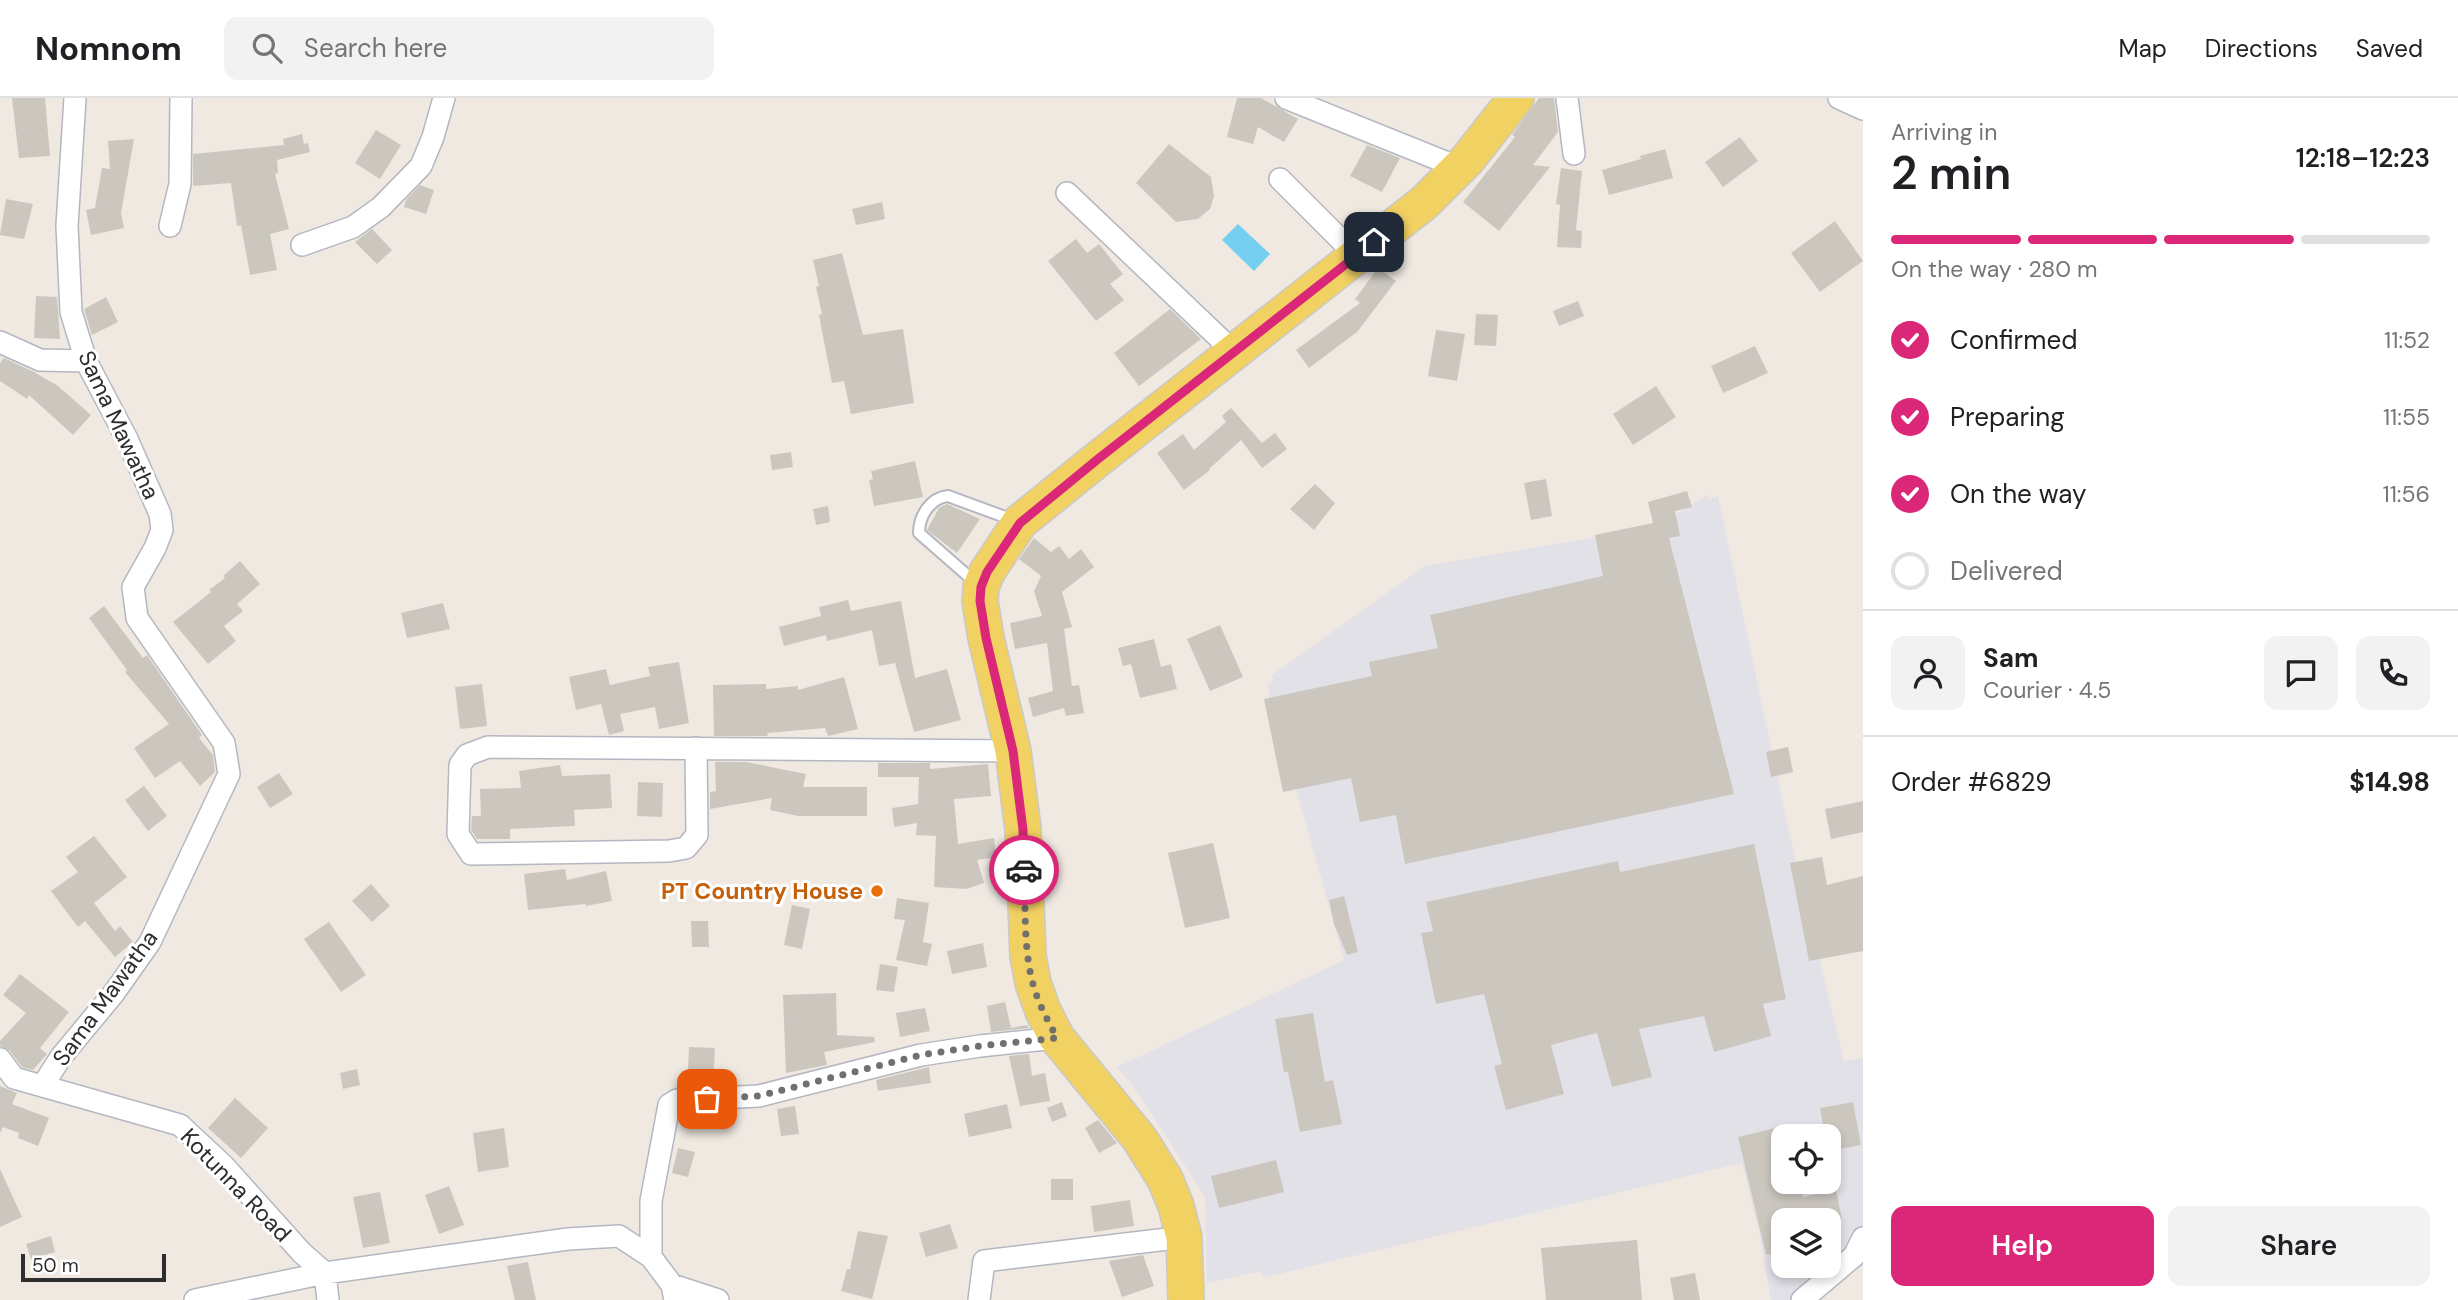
<!DOCTYPE html>
<meta charset="utf-8">
<style>
body{margin:0;font-family:"DM Sans",sans-serif;background:#f2f2f2;color:#202124;height:100vh;display:flex;flex-direction:column;font-size:26px;white-space:nowrap}
*{box-sizing:border-box;margin:0}
p{font-size:23px;color:#757577}
.icon{flex:none;width:38px;height:38px;fill:none;stroke:currentColor;stroke-width:2;stroke-linecap:round;stroke-linejoin:round}
.map{position:relative;flex:1;overflow:hidden}
.panel{display:flex;flex-direction:column;background:#fff;width:595px}
.panel>*{flex:none}
.fabs{position:absolute;left:1771px;top:1026px;display:grid;gap:14px}
.fabs a{display:grid;place-items:center;width:70px;height:70px;border-radius:14px;background:#fff;box-shadow:0 4px 10px #0003;font-size:35px}
.scale{position:absolute;left:21px;bottom:18px;width:145px;box-sizing:border-box;padding-left:7px;border:4px solid #2e2e2e;border-top:0;font-size:19px;line-height:24px;white-space:nowrap;color:#2e2e2e;-webkit-text-stroke:5px #fff;paint-order:stroke}
.pin{position:absolute;display:grid;place-items:center;width:60px;height:60px;color:#fff;margin:-30px;border-radius:14px;box-shadow:0 4px 10px #0006}
.courier{position:absolute;display:grid;place-items:center;width:70px;height:70px;margin:-35px;border:5px solid #db2777;border-radius:50%;background:#fff;color:#222;box-shadow:0 2px 9px #0007}
.headline em{font-style:normal;font-weight:600}
.headline div{display:flex;flex-direction:column-reverse}
.headline{display:flex;align-items:center;justify-content:space-between;height:119px;padding:0 28px}
h1{font-size:46px;font-weight:600;line-height:52px}
.bar{display:grid;grid-template-columns:repeat(4,1fr);gap:10px 7px;align-content:center;height:84px;padding:0 28px}
.bar i{height:9px;border-radius:5px;background:#e0e0e0}
.bar .current{background:#db2777}
.bar p{grid-column:span 4}
.line{display:flex;align-items:center;gap:18px;padding:0 28px;border-top:2px solid #e0e0e0}
.line div{flex:1}
.round{display:grid;place-items:center;flex:none;width:74px;height:74px;border-radius:14px;background:#f2f2f2}
ol{padding:0 28px;list-style:none}
li{display:flex;align-items:center;gap:21px;height:77px}
li p{margin-inline-start:auto}
li .icon{padding:7px;border-radius:50%;background:#db2777;color:#fff;stroke-width:4}
li:last-child{color:#757577}
li i{width:38px;height:38px;border:4px solid #e0e0e0;border-radius:50%}
.action{display:flex;gap:14px;margin-top:auto;padding:14px 28px}
.action a{flex:1;height:80px;border-radius:14px;background:#db2777;color:#fff;font-size:28px;font-weight:600;line-height:80px;text-align:center}
.action a+a{background:#f2f2f2;color:#202124}
header{display:flex;align-items:center;gap:42px;box-sizing:border-box;height:98px;padding:0 35px;background:#fff;border-bottom:2px solid #e0e0e0}
header strong{font-size:33px}
nav{display:flex;gap:38px;margin-inline-start:auto;font-size:24px}
.search{width:490px;height:63px;background:#f2f2f2;display:flex;align-items:center;gap:18px;box-sizing:border-box;padding:0 24px;border-radius:14px;color:#757577;font-size:26px}
main{display:flex;flex:1;min-height:0}
.map>svg:first-child{display:block}
</style>
<header>
<strong>Nomnom</strong>
<div class="search"><svg class="icon" aria-label="search" viewBox="0 0 24 24"><circle cx="10" cy="10" r="6"/><path d="M15 15l6 6"/></svg>Search here</div>
<nav><a>Map</a><a>Directions</a><a>Saved</a></nav>
</header>
<main>
<div class="map">
<svg width="1863" height="1202" viewBox="0 0 1863 1202">
<rect width="100%" height="100%" fill="#efe9e1"/>
<path fill="#e3e1e8" fill-rule="evenodd" d="M 1707,397 L 1709,402 L 1718,398 L 1790,739 L 1844,963 L 1863,960 L 1863,1141 L 1797,1202 L 1771,1202 L 1760,1138 L 1742,1065 L 1262,1180 L 1262,1173 L 1207,1185 L 1205,1099 L 1134,989 L 1117,969 L 1344,862 L 1267,587 L 1273,582 L 1272,577 L 1425,468 L 1656,429 ZM 1783,1038 L 1829,1038 L 1829,1083 L 1783,1083 ZM 1783,1122 L 1829,1122 L 1829,1167 L 1783,1167 Z"/>
<path fill="#75cff0" d="M 1238,126 L 1270,156 L 1254,173 L 1222,142 Z"/>
<path fill="#cbc7bf" d="M 12,0 L 45,0 L 50,58 L 19,60 Z
M 1237,0 L 1261,0 L 1298,21 L 1284,44 L 1258,29 L 1253,46 L 1227,39 Z
M 1539,0 L 1554,0 L 1558,34 L 1533,67 L 1550,69 L 1499,133 L 1463,104 L 1515,39 L 1512,37 Z
M 376,32 L 401,47 L 380,81 L 355,65 Z
M 302,36 L 304,46 L 308,45 L 310,54 L 277,62 L 278,75 L 275,76 L 289,131 L 270,136 L 277,172 L 250,177 L 241,127 L 237,128 L 231,85 L 193,88 L 193,56 L 284,47 L 283,41 Z
M 1740,39 L 1758,63 L 1723,89 L 1705,64 Z
M 134,41 L 121,115 L 124,130 L 91,137 L 86,112 L 95,110 L 102,70 L 110,71 L 108,43 Z
M 1169,46 L 1211,79 L 1214,98 L 1210,111 L 1198,121 L 1176,124 L 1136,85 Z
M 1367,47 L 1400,60 L 1382,94 L 1350,78 Z
M 1665,51 L 1673,80 L 1609,97 L 1602,72 L 1641,61 L 1640,58 Z
M 1561,70 L 1582,73 L 1576,132 L 1582,133 L 1581,150 L 1557,149 L 1560,107 L 1556,106 Z
M 420,87 L 434,92 L 426,116 L 404,109 L 406,102 Z
M 6,101 L 33,106 L 24,141 L 0,137 Z
M 882,104 L 885,121 L 856,127 L 852,111 Z
M 1835,123 L 1863,163 L 1820,194 L 1791,155 Z
M 372,131 L 392,152 L 377,166 L 355,144 Z
M 1076,141 L 1087,155 L 1099,146 L 1123,176 L 1110,186 L 1124,202 L 1096,223 L 1048,163 Z
M 842,155 L 863,237 L 903,231 L 914,305 L 851,316 L 844,283 L 832,285 L 819,217 L 822,216 L 816,189 L 819,188 L 813,162 Z
M 1378,170 L 1396,183 L 1357,234 L 1309,270 L 1296,252 L 1360,205 L 1355,201 Z
M 36,198 L 57,199 L 60,241 L 34,240 Z
M 106,199 L 118,224 L 92,237 L 84,211 Z
M 1578,203 L 1584,218 L 1559,228 L 1553,213 Z
M 1170,211 L 1201,241 L 1139,288 L 1114,255 Z
M 1476,216 L 1498,217 L 1496,248 L 1474,247 Z
M 1436,232 L 1465,236 L 1457,283 L 1428,278 Z
M 1755,248 L 1768,275 L 1723,295 L 1711,268 Z
M 4,260 L 34,274 L 58,288 L 91,317 L 73,337 L 29,297 L 27,301 L 0,283 L 0,265 Z
M 1656,288 L 1676,319 L 1633,347 L 1613,316 Z
M 1231,310 L 1262,345 L 1275,335 L 1287,351 L 1262,370 L 1241,342 L 1209,371 L 1210,372 L 1184,392 L 1157,355 L 1183,336 L 1194,352 L 1226,324 L 1222,318 Z
M 791,354 L 793,369 L 772,372 L 770,357 Z
M 915,363 L 923,399 L 874,408 L 869,382 L 873,381 L 871,373 Z
M 1546,381 L 1552,418 L 1531,422 L 1524,385 Z
M 1315,386 L 1335,405 L 1314,432 L 1290,411 Z
M 1687,393 L 1692,409 L 1675,413 L 1680,438 L 1669,440 L 1734,696 L 1405,766 L 1396,717 L 1360,724 L 1351,680 L 1283,694 L 1264,601 L 1372,578 L 1369,564 L 1438,550 L 1430,517 L 1603,478 L 1595,437 L 1653,425 L 1648,404 Z
M 947,406 L 980,421 L 957,455 L 927,432 L 939,410 Z
M 828,408 L 830,424 L 816,427 L 813,411 Z
M 1034,440 L 1051,454 L 1059,448 L 1069,461 L 1081,451 L 1094,469 L 1062,494 L 1072,529 L 1064,531 L 1072,588 L 1079,587 L 1084,615 L 1066,618 L 1064,610 L 1033,619 L 1028,600 L 1053,593 L 1047,545 L 1015,551 L 1010,525 L 1042,518 L 1034,493 L 1041,478 L 1019,461 Z
M 240,463 L 260,486 L 237,506 L 243,513 L 224,528 L 236,543 L 208,566 L 173,524 L 211,494 L 209,492 L 225,480 L 223,478 Z
M 848,502 L 851,513 L 901,503 L 915,580 L 947,571 L 961,622 L 914,634 L 895,565 L 879,568 L 872,532 L 827,543 L 826,537 L 784,548 L 779,529 L 821,518 L 819,509 Z
M 443,505 L 450,531 L 407,540 L 401,515 Z
M 104,508 L 143,560 L 147,557 L 202,637 L 199,640 L 213,657 L 215,674 L 200,688 L 180,663 L 155,680 L 134,650 L 169,626 L 125,574 L 127,572 L 89,520 Z
M 1220,527 L 1243,579 L 1210,593 L 1187,541 Z
M 1154,541 L 1161,569 L 1171,566 L 1177,591 L 1140,600 L 1131,566 L 1123,568 L 1118,550 Z
M 679,564 L 689,625 L 659,631 L 655,609 L 620,616 L 624,633 L 609,637 L 601,606 L 576,612 L 569,579 L 606,571 L 610,587 L 650,578 L 648,569 Z
M 844,579 L 858,631 L 828,638 L 825,630 L 767,635 L 768,638 L 714,638 L 713,587 L 766,586 L 766,591 L 798,588 L 798,592 Z
M 482,586 L 487,628 L 460,631 L 455,589 Z
M 1788,649 L 1793,674 L 1771,679 L 1766,654 Z
M 715,664 L 746,664 L 806,676 L 803,689 L 867,689 L 867,718 L 798,718 L 770,712 L 772,700 L 710,711 L 710,694 L 716,693 Z
M 878,665 L 930,665 L 930,671 L 988,666 L 991,698 L 954,701 L 958,746 L 994,740 L 996,759 L 977,762 L 984,785 L 966,791 L 934,789 L 936,738 L 916,737 L 917,725 L 894,729 L 892,710 L 918,706 L 919,679 L 878,679 Z
M 560,667 L 562,678 L 610,676 L 612,710 L 574,712 L 575,728 L 510,731 L 510,741 L 477,741 L 471,732 L 472,718 L 481,718 L 480,691 L 521,690 L 519,673 Z
M 279,675 L 293,696 L 270,710 L 257,689 Z
M 638,684 L 663,685 L 662,719 L 637,718 Z
M 144,688 L 167,718 L 148,733 L 125,702 Z
M 1863,703 L 1863,734 L 1831,741 L 1825,711 Z
M 94,738 L 127,779 L 94,805 L 115,833 L 120,828 L 133,844 L 115,859 L 85,823 L 78,829 L 51,793 L 78,774 L 66,759 Z
M 1213,745 L 1230,820 L 1185,830 L 1168,755 Z
M 1754,746 L 1786,901 L 1763,906 L 1771,938 L 1714,954 L 1704,918 L 1639,931 L 1652,979 L 1612,989 L 1597,935 L 1551,947 L 1564,996 L 1506,1012 L 1494,968 L 1502,966 L 1484,896 L 1436,906 L 1421,835 L 1433,833 L 1426,804 L 1618,763 L 1620,774 Z
M 1822,759 L 1827,787 L 1863,778 L 1863,853 L 1809,863 L 1790,765 Z
M 565,771 L 567,782 L 606,773 L 612,803 L 586,808 L 585,806 L 528,812 L 524,776 Z
M 371,786 L 390,808 L 372,824 L 352,803 Z
M 1344,798 L 1358,854 L 1347,857 L 1334,826 L 1329,802 Z
M 897,800 L 929,805 L 923,844 L 932,846 L 927,868 L 896,862 L 905,822 L 894,821 Z
M 792,807 L 810,811 L 802,851 L 784,847 Z
M 691,823 L 708,823 L 709,849 L 692,849 Z
M 329,824 L 366,877 L 341,894 L 304,841 Z
M 983,845 L 987,869 L 952,876 L 947,853 Z
M 880,866 L 898,869 L 894,894 L 876,892 Z
M 20,876 L 69,914 L 40,950 L 47,956 L 33,972 L 22,969 L 10,953 L 0,948 L 0,943 L 26,915 L 3,897 Z
M 836,895 L 837,937 L 874,939 L 875,944 L 824,954 L 827,967 L 786,975 L 783,897 Z
M 1005,904 L 1011,930 L 1027,927 L 1029,930 L 991,934 L 987,908 Z
M 925,910 L 930,933 L 900,939 L 896,915 Z
M 1313,915 L 1325,984 L 1333,982 L 1342,1026 L 1300,1034 L 1288,974 L 1284,974 L 1275,921 Z
M 689,949 L 715,950 L 713,987 L 687,988 Z
M 1029,956 L 1032,978 L 1045,975 L 1050,1003 L 1020,1008 L 1009,958 Z
M 929,969 L 931,985 L 878,993 L 876,982 Z
M 357,971 L 360,987 L 343,991 L 340,975 Z
M 0,988 L 17,995 L 12,1006 L 49,1020 L 38,1048 L 18,1040 L 19,1035 L 3,1029 L 0,1035 Z
M 235,1000 L 268,1030 L 241,1060 L 208,1030 Z
M 1062,1004 L 1067,1018 L 1052,1024 L 1047,1010 Z
M 1853,1004 L 1861,1047 L 1829,1053 L 1829,1038 L 1825,1038 L 1820,1010 Z
M 1007,1006 L 1012,1030 L 969,1039 L 964,1016 Z
M 795,1008 L 799,1036 L 781,1038 L 777,1011 Z
M 705,1014 L 704,1022 L 680,1020 L 681,1015 Z
M 1098,1022 L 1117,1045 L 1099,1055 L 1085,1030 Z
M 1783,1028 L 1783,1083 L 1800,1083 L 1803,1099 L 1836,1092 L 1842,1122 L 1783,1122 L 1783,1153 L 1766,1157 L 1738,1039 Z
M 504,1030 L 509,1069 L 478,1074 L 473,1035 Z
M 678,1050 L 695,1054 L 688,1079 L 672,1075 Z
M 1276,1062 L 1284,1094 L 1219,1110 L 1211,1078 Z
M 0,1071 L 22,1119 L 0,1129 Z
M 1051,1081 L 1073,1081 L 1073,1102 L 1051,1102 Z
M 449,1088 L 464,1127 L 439,1136 L 425,1097 Z
M 380,1094 L 390,1145 L 363,1150 L 353,1099 Z
M 1130,1102 L 1134,1128 L 1094,1134 L 1091,1108 Z
M 950,1126 L 958,1150 L 926,1159 L 919,1135 Z
M 858,1133 L 888,1138 L 872,1201 L 841,1193 L 847,1171 L 850,1171 Z
M 51,1138 L 55,1154 L 31,1161 L 26,1146 Z
M 1637,1142 L 1642,1202 L 1546,1202 L 1541,1150 Z
M 1143,1157 L 1154,1188 L 1122,1199 L 1109,1163 Z
M 528,1164 L 536,1202 L 515,1202 L 507,1168 Z
M 1695,1175 L 1700,1202 L 1674,1202 L 1670,1180 Z"/>
<g fill="none" stroke-linecap="round" stroke-linejoin="round">
<g stroke="#b4b7c1" stroke-width="14">
<path id="lane" d="M 976,485 L 919,435 C 919,418 930,400 948,398 L 1016,423"/>
</g>
<g stroke="#b4b7c1" stroke-width="24">
<path id="street" d="M 1286,0 L 1460,70
M 1567,0 L 1574,56
M 1839,0 L 1863,11
M 1280,81 L 1357,158
M 1067,95 L 1235,255
M 170,128 L 180,86 L 181,0
M 302,147 L 353,129 L 381,109 L 421,68 L 433,39 L 444,0
M 0,244 L 40,262 L 86,263
M 696,650 L 697,737 L 686,750 L 669,753 L 471,756 L 458,736 L 460,667 L 467,657 L 488,649 L 1013,653
M 0,961 L 14,980 L 180,1027 L 224,1068 L 302,1155 L 325,1175 L 328,1202
M 43,987 L 61,959 L 114,895 L 150,844 L 229,676 L 224,645 L 137,520 L 133,489 L 155,450 L 162,432 L 160,416 L 127,341 L 86,263 L 71,214 L 67,128 L 75,0
M 651,1159 L 672,1187 L 675,1202
M 672,1187 L 718,1202
M 195,1202 L 325,1175 L 568,1141 L 619,1138 L 651,1159 L 651,1103 L 669,1007 L 677,1002 L 759,998 L 921,957 L 980,948 L 1057,940
M 979,1202 L 984,1163 L 1184,1139
M 1802,1202 L 1854,1158 L 1863,1140"/>
</g>
<g stroke="#c9c9c9" stroke-width="38">
<path id="primary" d="M 1186,1202 L 1184,1139 L 1176,1108 L 1165,1081 L 1139,1040 L 1057,940 L 1043,913 L 1033,885 L 1028,858 L 1023,731 L 1013,653 L 986,540 L 980,503 L 981,489 L 987,474 L 1020,424 L 1098,361 L 1425,104 L 1467,62 L 1516,0"/>
</g>
<use href="#lane" stroke="#fff" stroke-width="10"/>
<use href="#street" stroke="#fff" stroke-width="21"/>
<use href="#primary" stroke="#f2d163" stroke-width="35"/>
</g>
<g fill="none" stroke-linecap="round" stroke-linejoin="round">
<path stroke="#726f6d" stroke-width="7" stroke-dasharray="0 12.6" d="M 707,1001 L 759,998 L 921,957 L 980,948 L 1057,940 C 1048,923 1038,905 1033,886 C 1023,849 1026,809 1024,772"/>
<path stroke="#db2777" stroke-width="9" d="M 1024,772 L 1023,732 L 1013,653 L 986,540 L 980,503 L 981,489 L 987,474 L 1020,425 L 1098,361 L 1374,144"/>
</g>
<circle fill="#e8710a" stroke="#fff" stroke-width="2.5" cx="877" cy="793" r="7"/>
<g text-anchor="middle" stroke-width="6" stroke-linejoin="round" paint-order="stroke">
<g font-size="23" fill="#2e2e2e" stroke="#fff">
<text transform="translate(119 327) rotate(65)" y="8">Sama Mawatha</text>
<text transform="translate(105 900) rotate(-54)" y="8">Sama Mawatha</text>
<text transform="translate(236 1087) rotate(46)" y="8">Kotunna Road</text>
</g>
<g font-size="23" font-weight="bold" fill="#c56008" stroke="#fff" text-anchor="end">
<text x="863" y="801">PT Country House</text>
</g>
</g>
</svg>
<div class="fabs">
<a><svg class="icon" aria-label="locate" viewBox="0 0 24 24"><circle cx="12" cy="12" r="6"/><path d="M12 2v4M12 18v4M2 12h4M18 12h4"/></svg></a>
<a><svg class="icon" aria-label="layers" viewBox="0 0 24 24"><path d="M12 4l9 5-9 5-9-5zM3 14l9 5 9-5"/></svg></a>
</div>
<div class="scale">50 m</div>
<div class="pin" style="left:707px;top:1001px;background:#ea580c"><svg class="icon" aria-label="bag" viewBox="0 0 24 24"><path d="M5 8h14l-1 12H6zM9 8a3 3 0 0 1 6 0"/></svg></div>
<div class="pin" style="left:1374px;top:144px;background:#1f2937"><svg class="icon" aria-label="home" viewBox="0 0 24 24"><path d="M3 11l9-7 9 7M6 9v11h12V9"/></svg></div>
<div class="courier" style="left:1024px;top:772px"><svg class="icon" aria-label="car" viewBox="0 0 24 24"><path d="M5 17H2v-5l4-1 3-4h7l3 4 3 1v5h-3M9 17h6M6 11h13"/><circle cx="7" cy="17" r="2"/><circle cx="17" cy="17" r="2"/></svg></div>
</div>
<section class="panel">
<div class="headline"><div><h1>2 min</h1><p>Arriving in</p></div><em>12:18–12:23</em></div>
<div class="bar"><i class="current"></i><i class="current"></i><i class="current"></i><i></i><p>On the way · 280 m</p></div>
<ol>
<li><svg class="icon" aria-label="check" viewBox="0 0 24 24"><path d="M5 12l5 5 9-10"/></svg>Confirmed<p>11:52</p></li>
<li><svg class="icon" aria-label="check" viewBox="0 0 24 24"><path d="M5 12l5 5 9-10"/></svg>Preparing<p>11:55</p></li>
<li><svg class="icon" aria-label="check" viewBox="0 0 24 24"><path d="M5 12l5 5 9-10"/></svg>On the way<p>11:56</p></li>
<li><i></i>Delivered</li>
</ol>
<div class="line" style="height:126px"><a class="round"><svg class="icon" aria-label="person" viewBox="0 0 24 24"><circle cx="12" cy="8" r="4"/><path d="M4 21q1-7 8-7t8 7"/></svg></a><div><b>Sam</b><p>Courier · 4.5</p></div><a class="round"><svg class="icon" aria-label="chat" viewBox="0 0 24 24"><path d="M4 5h16v11H9l-5 4z"/></svg></a><a class="round"><svg class="icon" aria-label="phone" viewBox="0 0 24 24"><path d="M5 4h4l2 5-3 2q2 4 5 5l2-3 5 2v4C11 20 4 13 5 4z"/></svg></a></div>
<div class="line" style="height:91px"><div>Order #6829</div><b>$14.98</b></div>
<div class="action"><a>Help</a><a>Share</a></div>
</section>
</main>
